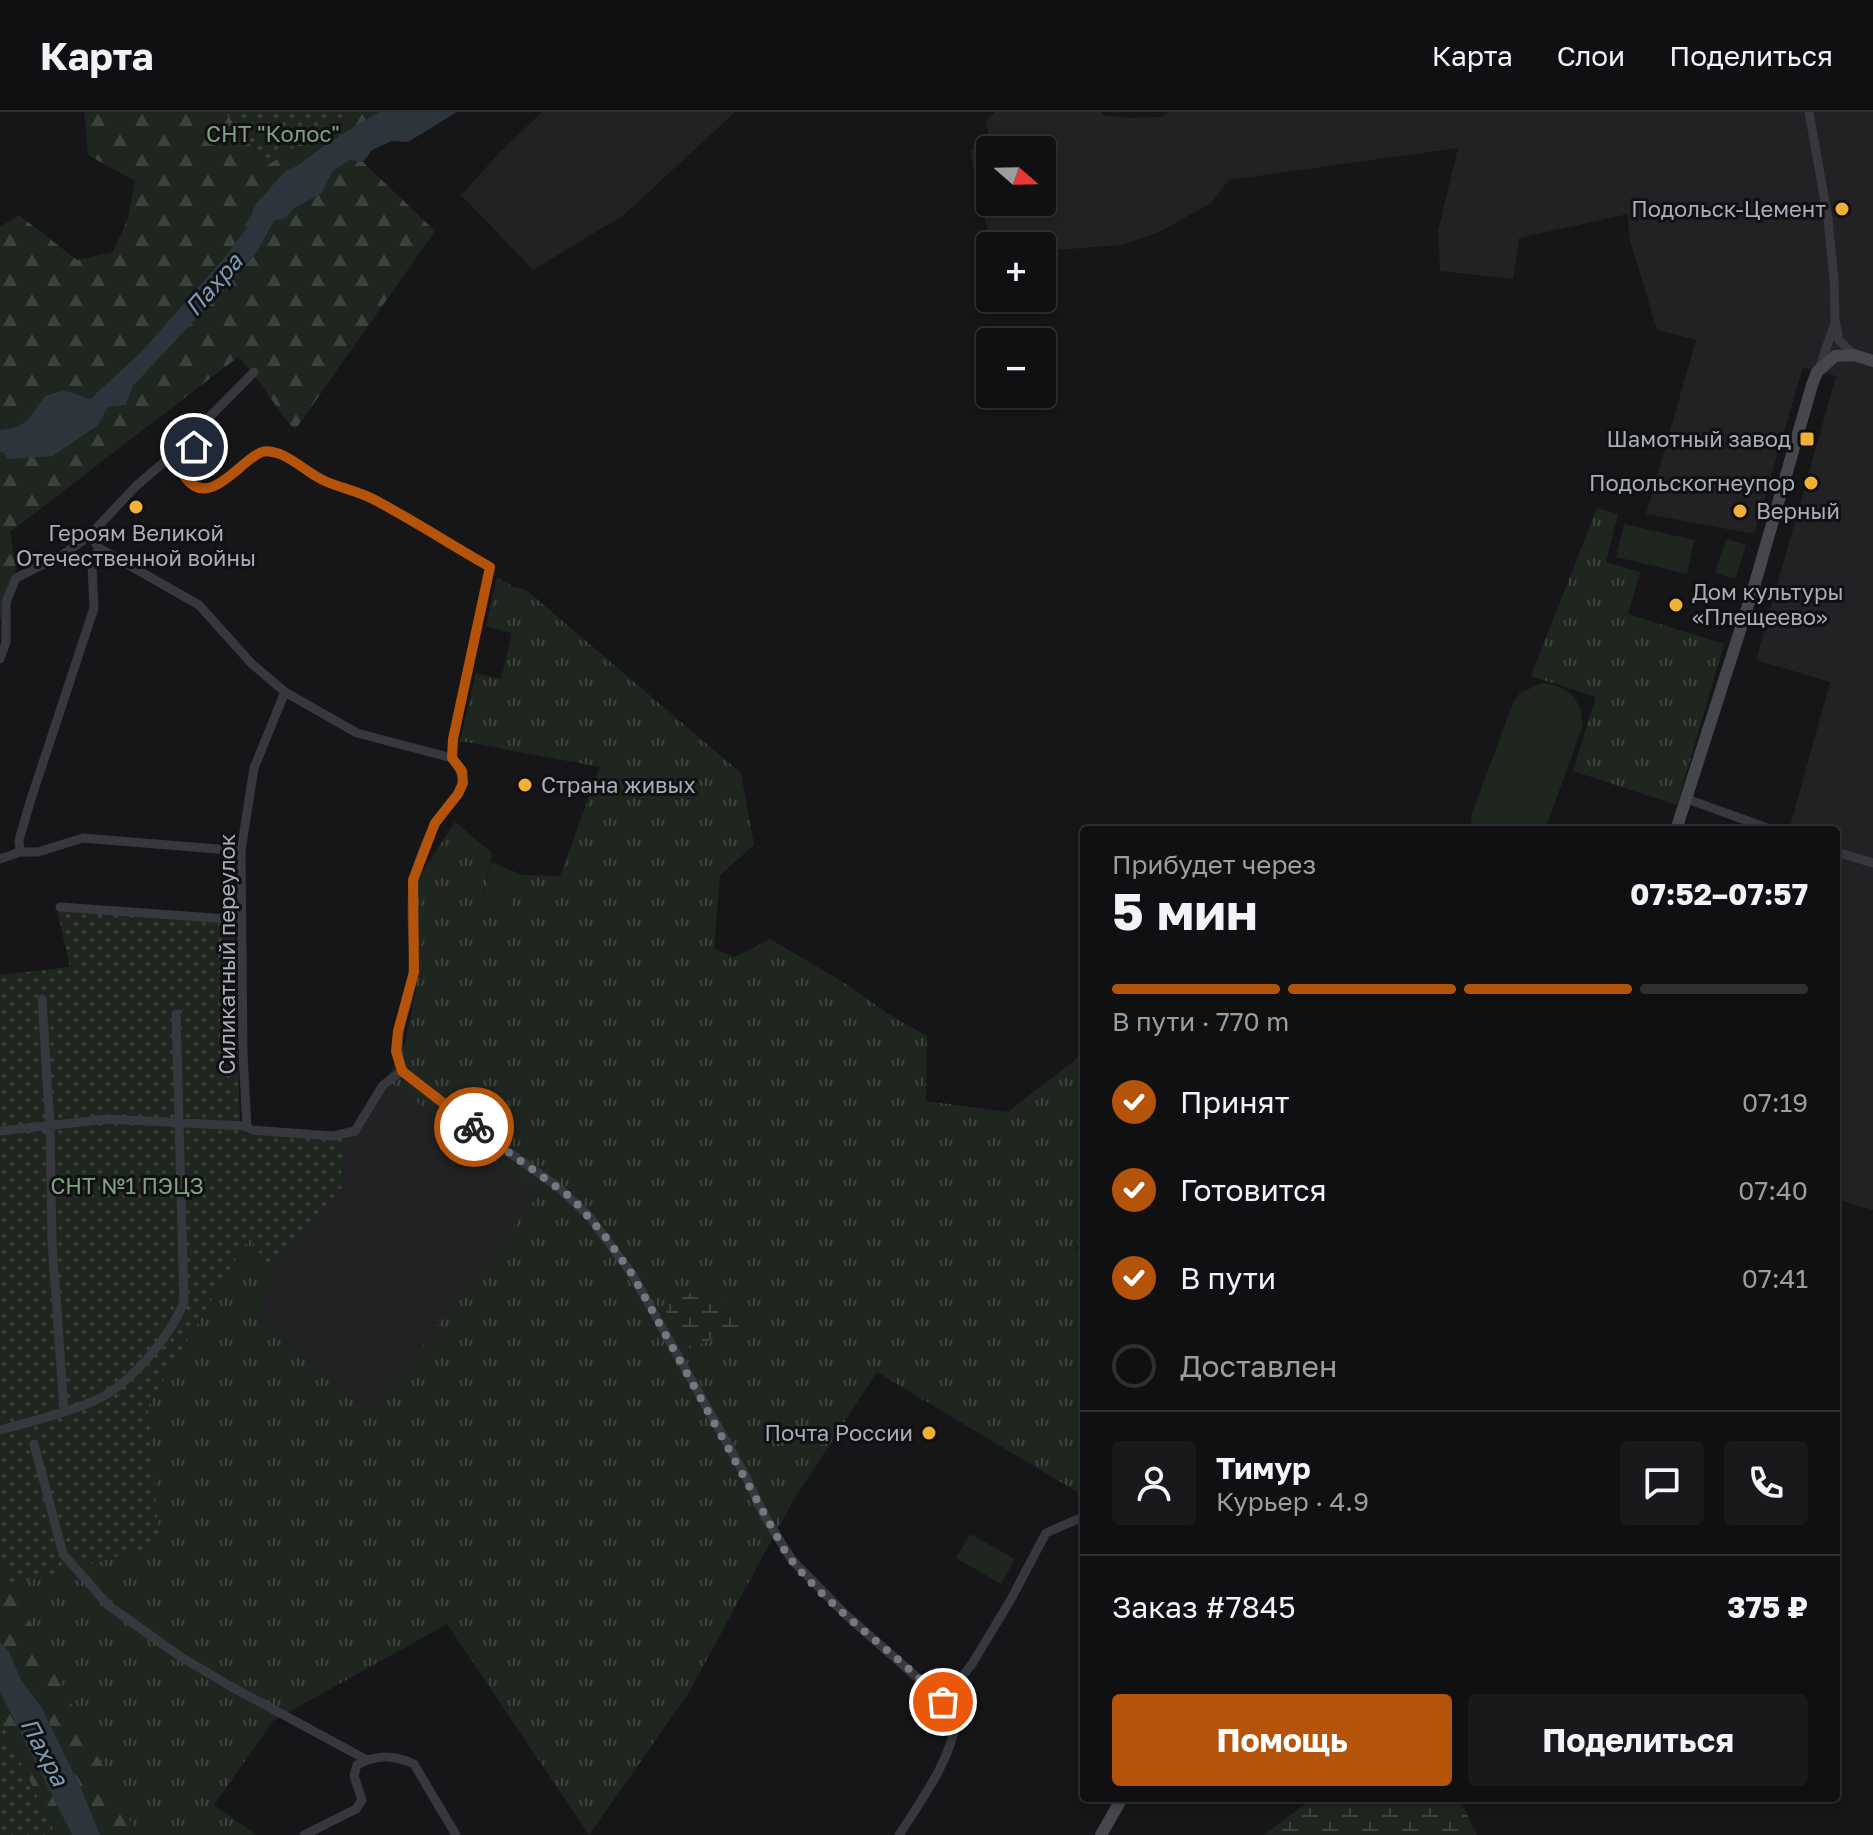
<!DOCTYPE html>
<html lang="ru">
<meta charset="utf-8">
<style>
body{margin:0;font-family:"Golos Text",sans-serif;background:#19191b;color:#f1f3f6;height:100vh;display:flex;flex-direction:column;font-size:30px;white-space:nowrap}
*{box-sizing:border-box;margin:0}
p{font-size:26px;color:#9c9d9f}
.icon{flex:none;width:44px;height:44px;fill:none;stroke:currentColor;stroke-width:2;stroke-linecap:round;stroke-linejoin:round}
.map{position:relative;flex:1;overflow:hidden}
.side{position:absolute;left:1080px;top:714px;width:760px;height:976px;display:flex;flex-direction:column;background:#101012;border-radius:8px;box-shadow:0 4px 12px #0003,0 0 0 2px #303032}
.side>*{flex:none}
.needle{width:52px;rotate:110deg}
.controls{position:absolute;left:976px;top:24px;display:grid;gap:16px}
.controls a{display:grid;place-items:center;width:80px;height:80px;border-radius:8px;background:#101012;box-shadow:0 4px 12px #0003,0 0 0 2px #303032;font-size:40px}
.pin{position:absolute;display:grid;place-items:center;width:68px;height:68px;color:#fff;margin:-34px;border:4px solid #fff;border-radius:50%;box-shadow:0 2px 8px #0007}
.courier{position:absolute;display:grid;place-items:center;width:80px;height:80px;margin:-40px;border:6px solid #b45309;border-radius:50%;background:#fff;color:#222;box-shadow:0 2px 10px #0007}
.head em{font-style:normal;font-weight:700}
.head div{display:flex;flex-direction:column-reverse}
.head{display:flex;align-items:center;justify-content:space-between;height:136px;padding:0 32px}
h1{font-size:52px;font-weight:700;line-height:60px}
.bar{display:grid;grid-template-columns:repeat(4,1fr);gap:12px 8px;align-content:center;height:96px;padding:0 32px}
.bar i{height:10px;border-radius:6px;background:#303032}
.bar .on{background:#b45309}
.bar p{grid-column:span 4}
.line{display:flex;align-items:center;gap:20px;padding:0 32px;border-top:2px solid #303032}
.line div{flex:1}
.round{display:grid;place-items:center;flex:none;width:84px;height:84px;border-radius:8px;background:#19191b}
ol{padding:0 32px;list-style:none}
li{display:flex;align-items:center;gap:24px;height:88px}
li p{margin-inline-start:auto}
li .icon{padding:8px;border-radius:50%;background:#b45309;color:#fff;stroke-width:4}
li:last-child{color:#9c9d9f}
li i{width:44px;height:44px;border:4px solid #303032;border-radius:50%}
.button{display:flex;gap:16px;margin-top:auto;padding:16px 32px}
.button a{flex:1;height:92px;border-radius:8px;background:#b45309;color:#fff;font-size:32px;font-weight:700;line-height:92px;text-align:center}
.button a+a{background:#19191b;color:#f1f3f6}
header{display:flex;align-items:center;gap:48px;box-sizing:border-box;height:112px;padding:0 40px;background:#101012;border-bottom:2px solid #303032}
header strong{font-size:38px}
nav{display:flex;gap:44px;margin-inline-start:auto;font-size:28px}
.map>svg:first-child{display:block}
</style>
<header>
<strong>Карта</strong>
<nav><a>Карта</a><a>Слои</a><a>Поделиться</a></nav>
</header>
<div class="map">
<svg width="1873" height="1723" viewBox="0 0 1873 1723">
<defs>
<pattern id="grass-tufts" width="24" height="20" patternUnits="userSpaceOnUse" patternTransform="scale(2)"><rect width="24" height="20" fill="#1e261f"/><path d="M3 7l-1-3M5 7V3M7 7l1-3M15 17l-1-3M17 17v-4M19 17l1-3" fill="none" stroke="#3c433d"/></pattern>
<pattern id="forest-firs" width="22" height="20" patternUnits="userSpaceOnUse" patternTransform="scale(2)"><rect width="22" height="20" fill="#1e261f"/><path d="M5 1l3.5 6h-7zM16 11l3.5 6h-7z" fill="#3c433d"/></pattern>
<pattern id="wetland-marsh" width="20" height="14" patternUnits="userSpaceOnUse" patternTransform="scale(2)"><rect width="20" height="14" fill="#1e261f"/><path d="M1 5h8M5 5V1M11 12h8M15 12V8" fill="none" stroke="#3c433d"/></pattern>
<pattern id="garden-dots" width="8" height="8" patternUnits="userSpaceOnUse" patternTransform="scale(2)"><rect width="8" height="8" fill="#1e261f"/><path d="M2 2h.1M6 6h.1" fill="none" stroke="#3c433d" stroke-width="1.8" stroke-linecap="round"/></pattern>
</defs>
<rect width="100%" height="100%" fill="#161618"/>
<path fill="#222225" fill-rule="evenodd" d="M 542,0 L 735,0 L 624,103 L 533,158 L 461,83 L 500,40 Z
M 995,0 L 1101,0 L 1104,3 L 1127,6 L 1161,5 L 1169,0 L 1873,0 L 1873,1098 L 1836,1087 L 1836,718 L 1789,718 L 1830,570 L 1756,548 L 1836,264 L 1803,255 L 1754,422 L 1646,402 L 1696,228 L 1657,218 L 1629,125 L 1628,102 L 1519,126 L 1513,167 L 1440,159 L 1438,119 L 1458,36 L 1229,68 L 1211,91 L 1159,120 L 1122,133 L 1042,139 L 1042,134 L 991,134 L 970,39 L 990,26 L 985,10 ZM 990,38 L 1042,38 L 1042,90 L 990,90 Z
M 386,967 L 539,1081 L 370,1302 L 259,1208 L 271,1157 L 347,1069 L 340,1064 L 343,1027 L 356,1021 Z"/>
<path fill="url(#grass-tufts)" d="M 1597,396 L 1618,402 L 1606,450 L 1640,460 L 1628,502 L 1724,532 L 1677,693 L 1573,659 L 1596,585 L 1531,564 Z
M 497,465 L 513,475 L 525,477 L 741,661 L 754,733 L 720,763 L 714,837 L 735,845 L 770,827 L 843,870 L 893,905 L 927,924 L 926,989 L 1008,1000 L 1084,941 L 1084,1120 L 1076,1137 L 1084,1145 L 1084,1384 L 877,1260 L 793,1389 L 688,1582 L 589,1723 L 447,1512 L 273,1609 L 214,1693 L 257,1723 L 137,1723 L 12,1473 L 160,1433 L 148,1294 L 250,1125 L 271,1157 L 259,1208 L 370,1302 L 538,1082 L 386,967 L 403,940 L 416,878 L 417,768 L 455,710 L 492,741 L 481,799 L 506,804 L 523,763 L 560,764 L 600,655 L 460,629 L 476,561 L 501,567 L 512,521 L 486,514 Z"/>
<path fill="url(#forest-firs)" d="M 84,0 L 225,0 L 266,54 L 349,0 L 379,0 L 326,32 L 297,54 L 286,58 L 255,93 L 245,118 L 224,146 L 142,239 L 90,287 L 65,278 L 45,284 C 28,305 31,315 0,318 L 0,115 L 19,103 L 77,148 L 113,140 L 128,106 L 135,69 L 88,43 Z
M 350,48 L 363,50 L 435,119 L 295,318 C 274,295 261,267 238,245 L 10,420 L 16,457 L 0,509 L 0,340 L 98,313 L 108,295 L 126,293 L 133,274 L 240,160 L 257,140 L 274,109 L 286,106 L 293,97 L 322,81 L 333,59 Z
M 0,1446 L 12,1473 L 137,1723 L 100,1723 L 82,1678 L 42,1596 L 21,1568 L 9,1539 L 0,1530 Z
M 0,1580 L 72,1723 L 56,1723 L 0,1608 Z"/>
<path fill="url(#wetland-marsh)" d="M 696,1178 L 727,1188 L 746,1214 L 687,1237 L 663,1194 Z
M 1314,1686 L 1459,1686 L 1477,1723 L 1263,1723 Z"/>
<path fill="url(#garden-dots)" d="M 225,0 L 349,0 L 266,54 Z
M 57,798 L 234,811 L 240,1013 L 246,1022 L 343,1027 L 341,1064 L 347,1069 L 271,1157 L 249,1126 L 148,1294 L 160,1433 L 12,1473 L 0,1446 L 0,863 L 70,855 Z
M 0,1608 L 56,1723 L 0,1723 Z"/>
<path fill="#1e261f" d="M 1624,412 L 1694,428 L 1687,462 L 1616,445 Z
M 1726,427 L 1746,433 L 1735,467 L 1715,461 Z
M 1542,571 C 1568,573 1584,589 1582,616 L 1545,718 L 1472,718 L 1471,704 L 1513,591 L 1520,581 Z
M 491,750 L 523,763 L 506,804 L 481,799 Z
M 970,1422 L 1015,1447 L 1001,1472 L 956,1446 Z"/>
<path fill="#2c353c" d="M 379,0 L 457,0 L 408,30 L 392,29 L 372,38 L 363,50 L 350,48 L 333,59 L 322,81 L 293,97 L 286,106 L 274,109 L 257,140 L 240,160 L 133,274 L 126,293 L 108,295 L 98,313 L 53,344 L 8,347 L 3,340 L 0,340 L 0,318 C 31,315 28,305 45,284 L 65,278 L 90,287 L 142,239 L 224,146 L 245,118 L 255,93 L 286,58 L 297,54 L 326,32 Z
M 0,1530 L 9,1539 L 21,1568 L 42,1596 L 82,1678 L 100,1723 L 72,1723 L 0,1580 Z"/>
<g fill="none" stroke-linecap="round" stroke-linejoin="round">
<path stroke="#37383d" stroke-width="9" d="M 1809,0 L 1828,107 L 1834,167 L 1835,209 L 1839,228 L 1854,243
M 1819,257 L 1835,211
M 192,322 L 194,335 L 185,365 C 209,399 241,347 262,340 C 267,338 274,340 280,342 C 297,349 310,363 327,370 C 342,376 359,380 373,387 C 413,408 451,433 490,455 L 453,627 L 452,646
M 90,423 L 99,436 L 199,493 L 252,552 L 285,580 L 357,621 L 452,646
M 0,547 L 6,530 L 6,490 L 16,466 L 64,442 L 90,423 L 136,374 L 170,345 L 254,260
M 1687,687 L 1773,718
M 20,740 L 19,728 L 31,687 L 94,496 L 92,454 L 99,436
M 1836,740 L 1873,751
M 0,747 L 20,740 L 38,740 L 83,726 L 241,739
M 60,795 L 242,808
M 42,887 L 50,1015 L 52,1130 L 64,1298
M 402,959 L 465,1009 L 558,1075 L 589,1104 L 632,1162 L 745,1363 L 764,1403 L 792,1448 L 845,1502 L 920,1568 L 957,1604 C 952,1647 922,1687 899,1723
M 402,959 C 390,915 412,896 413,857 C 415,820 406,782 420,747 C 424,736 429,723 435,713 C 450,686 477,677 452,646
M 247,1015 L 243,942 L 241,739 L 254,656 L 285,580
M 0,1019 L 108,1007 L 244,1014 L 252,1018 L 333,1024 L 355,1019 L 383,973 L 402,959
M 0,1318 C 31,1310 65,1301 94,1289 C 130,1273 170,1225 184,1190 L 176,902
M 34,1332 L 63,1442 L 109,1494 L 181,1545 L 230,1574 L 367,1648
M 938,1584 L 950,1580 L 972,1552 L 1010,1489 L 1046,1421 L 1078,1407 L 1084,1408
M 304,1723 L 356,1697 L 362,1688 L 354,1664 L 357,1653 C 377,1642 394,1643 414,1652 L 456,1723"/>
<path stroke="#45474d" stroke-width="12" d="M 1676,718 L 1753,478 L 1812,273 L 1817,260 L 1835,244 L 1854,243 L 1873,249
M 1101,1723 L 1122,1686"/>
</g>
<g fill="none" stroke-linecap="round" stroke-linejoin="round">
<path stroke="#757880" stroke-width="8" stroke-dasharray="0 14.4" d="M 474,1015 L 573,1087 L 608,1128 L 632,1162 L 786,1441 C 829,1499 894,1537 943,1590"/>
<path stroke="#b45309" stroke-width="10" d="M 194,335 L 185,365 C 209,399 241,347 262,340 C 267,338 274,340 280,342 C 297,349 310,363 327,370 C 342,376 359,380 373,387 C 413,408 451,433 490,455 L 453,627 L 452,646 L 462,659 L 463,671 L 458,682 L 435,711 L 413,768 L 414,860 L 398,919 L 396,939 L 402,959 L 474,1015"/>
</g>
<g fill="#f2b134" stroke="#111113" stroke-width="3">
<circle cx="1842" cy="97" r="8"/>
<rect x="1799" y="319" width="16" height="16" rx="4"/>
<circle cx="1811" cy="371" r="8"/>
<circle cx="136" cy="395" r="8"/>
<circle cx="1740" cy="399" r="8"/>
<circle cx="1676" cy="493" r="8"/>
<circle cx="525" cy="673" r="8"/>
<circle cx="929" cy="1321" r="8"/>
</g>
<g text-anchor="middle" stroke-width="6" stroke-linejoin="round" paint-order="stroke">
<g font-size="22" fill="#7fa381" stroke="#111113">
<text x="273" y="30">СНТ "Колос"</text>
<text x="127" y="1082">СНТ №1 ПЭЦЗ</text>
</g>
<g font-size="22" fill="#a8adb8" stroke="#111113" text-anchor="end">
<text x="1826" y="105">Подольск-Цемент</text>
<text x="1791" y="335">Шамотный завод</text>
<text x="1795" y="379">Подольскогнеупор</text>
<text x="1756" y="407" text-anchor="start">Верный</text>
<text x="136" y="429" text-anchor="middle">Героям Великой<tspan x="136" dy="25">Отечественной войны</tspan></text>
<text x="1692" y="488" text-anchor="start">Дом культуры<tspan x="1692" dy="25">«Плещеево»</tspan></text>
<text x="541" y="681" text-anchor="start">Страна живых</text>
<text x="913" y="1329">Почта России</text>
</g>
<g font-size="22" fill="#a8adb8" stroke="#111113">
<text transform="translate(227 842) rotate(-90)" y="8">Силикатный переулок</text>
</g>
<g font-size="24" font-style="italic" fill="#7f9bb3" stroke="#111113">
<text transform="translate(214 173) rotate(-49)" y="8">Пахра</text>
<text transform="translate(44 1640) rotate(62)" y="8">Пахра</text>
</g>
</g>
</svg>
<div class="controls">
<a><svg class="needle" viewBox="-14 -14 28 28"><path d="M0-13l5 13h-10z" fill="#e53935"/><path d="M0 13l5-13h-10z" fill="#9c9d9f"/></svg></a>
<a>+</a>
<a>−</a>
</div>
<div class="pin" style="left:943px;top:1590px;background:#ea580c"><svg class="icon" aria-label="bag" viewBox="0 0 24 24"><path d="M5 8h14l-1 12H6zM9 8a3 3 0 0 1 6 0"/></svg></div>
<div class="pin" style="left:194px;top:335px;background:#1f2937"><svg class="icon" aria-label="home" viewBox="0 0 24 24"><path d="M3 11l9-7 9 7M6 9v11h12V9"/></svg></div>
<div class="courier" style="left:474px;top:1015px"><svg class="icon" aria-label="bike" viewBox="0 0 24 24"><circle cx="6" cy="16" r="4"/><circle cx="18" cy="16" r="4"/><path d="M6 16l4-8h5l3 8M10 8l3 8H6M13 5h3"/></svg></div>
<section class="side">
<div class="head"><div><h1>5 мин</h1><p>Прибудет через</p></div><em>07:52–07:57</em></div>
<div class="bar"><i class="on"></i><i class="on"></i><i class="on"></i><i></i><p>В пути · 770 m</p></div>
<ol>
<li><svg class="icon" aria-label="check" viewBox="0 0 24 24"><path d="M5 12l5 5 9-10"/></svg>Принят<p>07:19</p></li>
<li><svg class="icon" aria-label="check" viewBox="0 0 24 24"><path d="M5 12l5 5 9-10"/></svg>Готовится<p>07:40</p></li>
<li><svg class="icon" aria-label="check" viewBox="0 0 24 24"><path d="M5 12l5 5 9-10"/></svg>В пути<p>07:41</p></li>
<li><i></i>Доставлен</li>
</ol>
<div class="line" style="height:144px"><a class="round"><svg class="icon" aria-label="person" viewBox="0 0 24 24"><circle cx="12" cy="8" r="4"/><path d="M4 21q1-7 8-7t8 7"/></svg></a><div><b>Тимур</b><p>Курьер · 4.9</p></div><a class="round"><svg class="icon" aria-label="chat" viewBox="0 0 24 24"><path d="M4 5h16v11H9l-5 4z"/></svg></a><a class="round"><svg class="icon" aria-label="phone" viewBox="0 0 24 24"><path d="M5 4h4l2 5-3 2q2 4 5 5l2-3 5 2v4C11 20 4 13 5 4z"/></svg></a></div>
<div class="line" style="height:104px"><div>Заказ #7845</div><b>375 ₽</b></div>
<div class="button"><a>Помощь</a><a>Поделиться</a></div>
</section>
</div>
